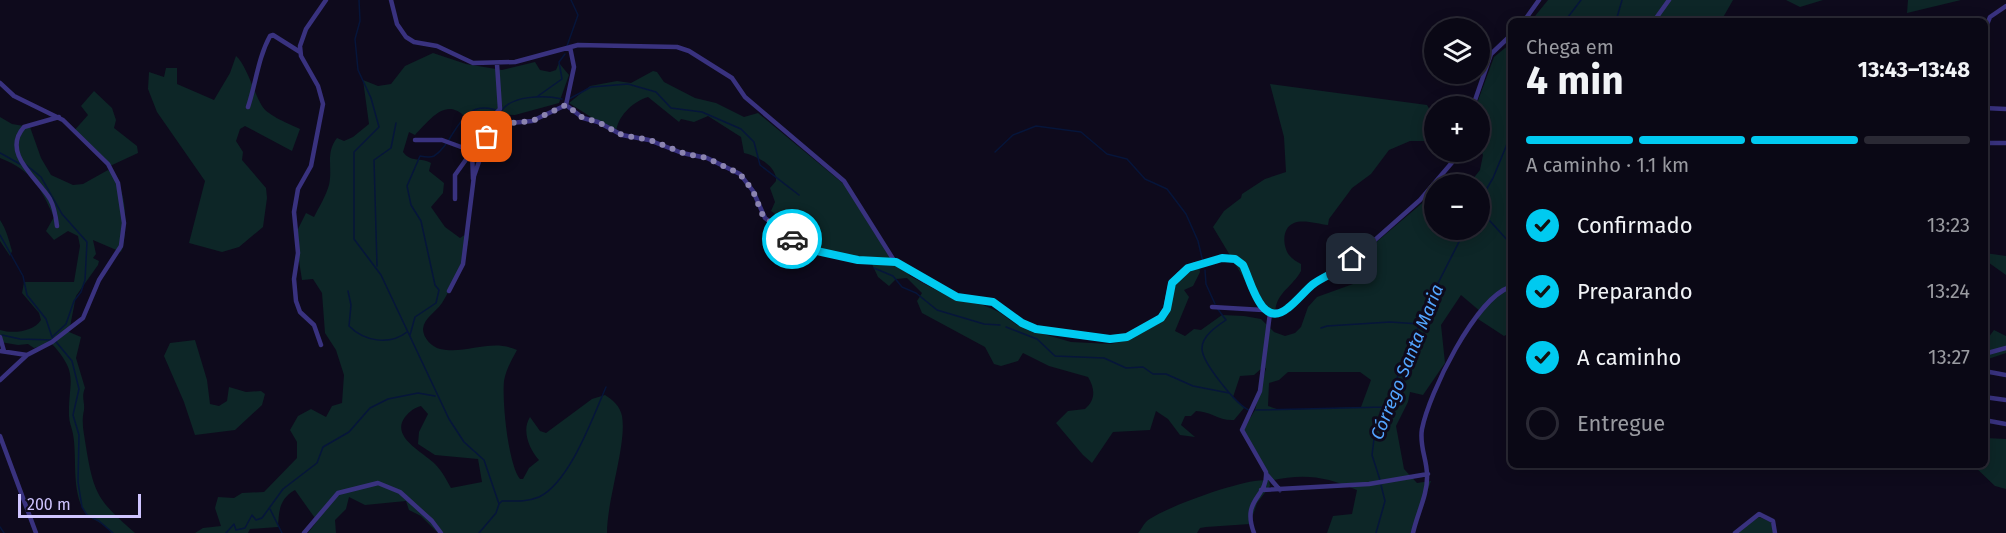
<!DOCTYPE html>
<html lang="pt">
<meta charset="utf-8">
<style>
body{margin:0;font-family:"Fira Sans",sans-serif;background:#13111e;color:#f1f3f6;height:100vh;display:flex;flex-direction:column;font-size:22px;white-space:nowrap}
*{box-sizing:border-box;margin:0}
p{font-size:20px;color:#999aa0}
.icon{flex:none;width:33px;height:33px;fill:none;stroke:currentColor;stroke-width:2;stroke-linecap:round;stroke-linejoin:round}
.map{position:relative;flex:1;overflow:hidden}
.sheet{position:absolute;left:1508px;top:18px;width:480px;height:450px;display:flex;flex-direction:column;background:#0a0815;border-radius:9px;box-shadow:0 3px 15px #0003,0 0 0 2px #2a2934}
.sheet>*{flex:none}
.fabs{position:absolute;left:1424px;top:18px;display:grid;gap:12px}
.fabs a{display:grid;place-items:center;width:66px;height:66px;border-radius:50%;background:#0a0815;box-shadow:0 3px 15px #0003,0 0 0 2px #2a2934;font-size:30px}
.scale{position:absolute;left:18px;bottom:15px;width:123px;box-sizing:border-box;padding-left:6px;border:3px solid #cfc5ff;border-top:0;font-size:16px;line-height:21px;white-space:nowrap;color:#cfc5ff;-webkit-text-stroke:4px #0e0a1c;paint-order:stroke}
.pin{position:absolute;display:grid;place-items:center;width:51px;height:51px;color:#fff;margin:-26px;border-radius:12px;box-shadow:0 3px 9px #0006}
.courier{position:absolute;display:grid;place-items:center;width:60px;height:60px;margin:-30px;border:4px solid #00caf0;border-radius:50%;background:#fff;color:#222;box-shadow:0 2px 8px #0007}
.head em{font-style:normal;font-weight:700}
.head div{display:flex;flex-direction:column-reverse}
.head{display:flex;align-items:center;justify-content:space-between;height:102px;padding:0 18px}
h1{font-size:39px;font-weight:700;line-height:45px}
.bar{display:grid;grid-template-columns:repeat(4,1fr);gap:9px 6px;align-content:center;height:72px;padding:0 18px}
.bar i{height:8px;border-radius:4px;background:#2a2934}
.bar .current{background:#00caf0}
.bar p{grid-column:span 4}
ol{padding:0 18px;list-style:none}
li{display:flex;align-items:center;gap:18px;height:66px}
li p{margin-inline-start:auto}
li .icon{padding:6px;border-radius:50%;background:#00caf0;color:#111;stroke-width:4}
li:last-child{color:#999aa0}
li i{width:33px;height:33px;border:3px solid #2a2934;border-radius:50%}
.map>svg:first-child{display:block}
</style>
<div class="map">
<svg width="2006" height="533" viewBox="0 0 2006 533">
<rect width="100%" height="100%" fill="#0e0a1c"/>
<path fill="#0d2627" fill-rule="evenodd" d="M 1548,0 L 1733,0 L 1721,21 L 1531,21 Z
M 1786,0 L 1823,0 L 1800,7 Z
M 1908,0 L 1961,0 L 1907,13 Z
M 1510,44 L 1510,333 L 1504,336 L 1478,319 L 1481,312 L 1461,295 L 1441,325 L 1445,363 L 1423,395 L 1410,392 L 1408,402 L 1396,426 L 1404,469 L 1417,483 L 1431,481 L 1412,533 L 1327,533 L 1333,516 L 1352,514 L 1357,490 C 1325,476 1304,473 1269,481 L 1270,486 L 1257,503 L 1250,524 L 1206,527 L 1200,528 L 1197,533 L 1138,533 C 1141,530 1143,525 1146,522 C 1159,509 1253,475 1268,481 L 1243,430 L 1255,410 L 1266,368 L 1262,368 L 1254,375 L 1240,376 L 1233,397 L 1244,408 L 1234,420 C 1219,421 1210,411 1196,411 L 1191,416 L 1185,416 L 1181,425 L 1195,437 L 1180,435 L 1168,419 L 1156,411 L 1150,430 L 1113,432 L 1092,463 L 1083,455 L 1056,423 L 1068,411 L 1085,409 C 1096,400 1095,388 1088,377 L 1049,366 L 1023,353 L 1018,361 L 1001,366 L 994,364 L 985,347 L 922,313 L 917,301 L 922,293 L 907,278 L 896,279 L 889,286 L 878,277 L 872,264 L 823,251 L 809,257 L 794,242 L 771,227 L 778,222 L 778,216 L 771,211 L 775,202 L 770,188 L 776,181 C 777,166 757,156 744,153 L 741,137 L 708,116 L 694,122 L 681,119 L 679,122 L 648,97 C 632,102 617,117 616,133 L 569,103 L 590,86 L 617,81 L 631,83 L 653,71 L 657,72 L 664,82 L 695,98 L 716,103 L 744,117 L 758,113 L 845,185 L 875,234 L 910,276 L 955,300 L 983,305 L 999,312 L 1017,325 L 1036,332 L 1071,342 L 1111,344 L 1128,340 L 1158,324 L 1168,311 L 1170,290 L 1175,282 L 1199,266 L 1200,272 L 1193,286 L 1184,290 L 1189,297 L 1175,331 L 1185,336 L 1194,329 L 1201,330 L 1222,315 L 1244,316 L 1261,319 L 1274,332 L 1285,336 L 1295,333 L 1301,327 L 1308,307 L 1317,297 L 1353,284 L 1361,275 L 1374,244 L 1434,193 L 1434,230 L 1479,230 L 1479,184 L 1469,184 L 1480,170 L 1483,155 C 1475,141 1481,127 1486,113 L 1476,106 L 1494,57 ZM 1288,372 L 1360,372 L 1371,380 L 1361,407 L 1280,410 L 1268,406 L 1269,383 L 1279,380 Z
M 433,53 L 466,64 L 502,70 L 535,62 L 540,70 L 550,72 L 556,70 L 559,63 L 569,75 L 559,103 L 515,115 L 482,114 L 466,118 C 446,96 430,120 415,135 L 409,132 L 403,152 C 411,163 421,157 431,163 L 429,171 L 444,183 L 443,193 L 431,207 L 445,227 L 460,238 L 469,232 C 470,250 452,287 442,303 C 436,312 424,318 423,329 C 423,338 432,347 440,349 C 466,355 491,338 517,350 C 511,361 506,370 504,381 C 502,401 508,464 520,479 L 523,479 L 529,468 L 539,460 C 530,450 521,431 530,417 L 540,431 L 546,433 L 592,399 L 605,395 C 613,400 620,406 622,416 C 627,444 607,499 607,533 L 438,533 L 421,516 L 409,510 L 406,501 L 365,505 L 349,497 L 346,509 L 335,520 L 336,533 L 308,533 L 317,521 L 295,490 C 279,499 279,511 278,527 L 250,529 L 248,533 L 195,533 L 203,528 L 221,526 L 215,508 L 218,497 L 234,498 L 242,493 L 264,492 L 297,458 L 297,442 L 290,430 L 298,416 L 311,409 L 326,417 L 332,406 L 342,403 L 344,375 L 336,350 L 325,333 L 322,293 L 313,279 L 302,280 L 295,235 L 306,213 L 314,217 C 319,207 326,196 329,185 C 333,168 325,153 337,138 L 344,141 L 353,137 L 369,124 L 363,80 L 378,86 L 391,84 L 405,66 ZM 421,406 L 428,414 L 419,432 L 418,444 L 435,455 L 478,459 L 482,482 L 451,488 C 446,479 442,471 435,464 C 423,452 390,437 405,417 C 410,411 414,408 421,406 Z
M 236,56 C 246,64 254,93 262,106 C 268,116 290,124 300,129 L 292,151 L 245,126 L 240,129 L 236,141 L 243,152 L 242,160 L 266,188 L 267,198 L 263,227 L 239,247 L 222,252 L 189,243 L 205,181 L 157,112 L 148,89 L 149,72 L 164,77 L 166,68 L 177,68 L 177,84 L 214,100 L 230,73 Z
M 1270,84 L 1427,105 C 1434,115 1435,132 1426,141 L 1410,141 L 1389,150 L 1371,174 L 1352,188 L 1329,219 L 1328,225 C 1318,224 1303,219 1294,223 C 1281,228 1283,247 1289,255 C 1292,259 1297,262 1301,264 L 1301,271 C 1292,288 1272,295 1276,317 L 1261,307 L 1213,227 L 1224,211 L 1241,198 L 1242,194 L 1265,179 L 1286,172 L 1284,137 Z
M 94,91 L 112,108 L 116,120 L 114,128 L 137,146 L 138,153 L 110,166 L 73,132 L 88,115 L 81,106 Z
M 0,117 L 12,124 L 30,127 L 41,158 L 51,175 L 73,185 L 83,184 L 108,170 C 128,186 127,225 123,247 L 121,252 L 93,240 L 96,254 L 93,258 L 99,261 L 98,265 L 76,296 L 69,332 L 81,337 L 76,358 L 85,388 C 81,397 85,402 84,410 C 81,423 84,433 86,447 C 94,496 99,501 135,533 L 111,533 C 103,520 88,521 82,507 C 72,486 77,456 73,434 C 72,428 69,422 69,416 C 68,380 80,375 52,344 L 34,348 L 28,344 L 18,345 L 0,342 L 0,330 C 13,334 33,332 41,320 L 39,313 L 22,293 L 24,282 L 74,282 L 80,246 L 78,236 L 68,231 L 54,240 L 46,231 L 54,217 C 40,187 33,171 0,158 Z
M 0,220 C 6,229 9,240 12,251 L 10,256 L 0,241 Z
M 1985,253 L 2006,256 L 2006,275 L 1985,260 Z
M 1994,330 L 2006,336 L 2006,353 L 1985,360 L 1985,342 Z
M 195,340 L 207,380 L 210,404 L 219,406 L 227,401 L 229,387 L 246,392 L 261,391 L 265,394 L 262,405 L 235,430 L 195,435 L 184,402 L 164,356 L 170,343 Z
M 1985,438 L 2006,439 L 2006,489 L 1995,486 L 1973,465 L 1984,465 Z
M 1759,517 L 1771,522 L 1775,533 L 1736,533 Z"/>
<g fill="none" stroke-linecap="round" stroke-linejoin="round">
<path stroke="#06153a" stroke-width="1.5" d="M 359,0 L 360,21 L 355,39 L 358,70 L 371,98 L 379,127 L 354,152 L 354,239 L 381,275 L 449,419 L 464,442 L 484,460 L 499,504 L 496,513 L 479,533
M 1565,21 L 1581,0
M 1616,21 L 1622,0
M 567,46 L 578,15 L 571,0
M 538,96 L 562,79 L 559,62 L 565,54
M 569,99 L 591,87 L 628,84 L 656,92 L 671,108 L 702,112 L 741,129 L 754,142 L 760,165 L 799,195
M 995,152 L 1013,135 L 1036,126 L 1081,132 L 1107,154 L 1127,159 L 1145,179 L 1167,189 L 1186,214 L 1198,241 L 1203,262
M 0,153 L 20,164
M 25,164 L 41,177 L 62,214 L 87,242 L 85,280 L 81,292 L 74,301 L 66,324 L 52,337
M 1479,202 L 1493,178 L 1510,137
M 1479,209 L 1510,243
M 0,235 L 23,276 L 27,295 L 46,319 L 52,337 L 72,361 L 79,389 L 73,415 L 79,435 L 78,482 L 82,507 L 87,515 L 99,521 L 113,533
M 377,266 L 374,160 L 391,148 L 396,123
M 874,268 L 893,276 L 902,287 L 916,293 L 937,310 L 984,324 L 1000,325
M 1205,270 L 1206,284 L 1215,304
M 348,291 L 351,305 L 349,326 C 364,341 389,346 407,332
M 1217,308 L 1226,320 C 1217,326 1202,336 1202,348 C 1201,361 1237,406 1249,410
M 1006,327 L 1037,339 L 1055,356 L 1104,358 L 1126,368 L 1143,367 L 1153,374 L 1166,374 L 1193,386 L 1229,393
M 1321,328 L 1327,326 L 1390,322 L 1420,324
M 2,335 L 20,339 L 53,340
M 410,335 L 415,317 L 436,303 L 439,290 L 435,285 L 421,221 L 411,205 L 407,186 L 420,156 C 425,157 430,158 434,156 C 457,142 459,94 501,112 C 510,95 545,95 562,99
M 1256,410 L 1385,407
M 1380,480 L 1372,455 L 1375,431 L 1430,299 L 1465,230
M 499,504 L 502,501 C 515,501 527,502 539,497 C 570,482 593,417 606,387
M 270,509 L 282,533
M 0,527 L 4,533
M 226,533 L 234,524 L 236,530 L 245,528 L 252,515 L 256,520 L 262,518 L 283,489 L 317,463 L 323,447 L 349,432 L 370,408 L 388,399 L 418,393 L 435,396
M 1376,533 L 1385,501 L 1381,485"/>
<path stroke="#39327f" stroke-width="4.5" d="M 391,0 L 397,24 L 406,37 L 414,42 L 437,46 L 473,63 L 515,62 L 578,45 L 677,47 L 689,51 L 732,78 L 745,97 L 844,181 L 895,262 L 925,281 L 957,297 L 993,302 L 1027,326 L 1049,332 L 1117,339 L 1139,331 L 1164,316 L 1170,286 L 1179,274 L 1194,265 L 1222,258 L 1235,259 L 1243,265 L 1261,308 L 1272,313 L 1285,310 L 1312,285 L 1341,270 L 1420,200 L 1461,152
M 1524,21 L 1539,0
M 1654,21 L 1669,0
M 1984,32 L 1990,17 L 2006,6
M 0,83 L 14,96 L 63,120 L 108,164 L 118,183 L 124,223 L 121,246 L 99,280 L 83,318 L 52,342 L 27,355 L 0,380
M 566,105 L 583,118 L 598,122 L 622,135 L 649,140 L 682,153 L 707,158 L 740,174 L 753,191 L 765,218 L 803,247 L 858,260 L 895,262
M 566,105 L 574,67 L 570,47
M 1473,106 L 1491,54 L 1510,36
M 248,107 C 256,83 258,58 270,36 L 273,35 L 300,52
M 1984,108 L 2006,109
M 415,140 L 442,140 L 472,151 L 473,179
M 1984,143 L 2006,143
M 455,199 L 455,175 L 470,154 L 486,123 L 500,109 L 497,64
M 57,226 C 56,218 54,206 50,199 C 37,178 1,153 24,127 L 59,117
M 449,291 L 463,264 L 474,176 L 489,133 L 499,124 L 532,121 L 566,105
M 1212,307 L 1263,310
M 0,337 L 4,351
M 321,345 L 314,325 L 300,312 L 296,301 L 294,279 L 298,253 L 294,212 L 298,189 L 311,166 L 323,104 L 318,86 L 301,56 L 300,46 L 306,29 L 326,0
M 0,351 L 27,355
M 1984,354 L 2006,348
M 1984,371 L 2006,375
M 1984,397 L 2006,400
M 1984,420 L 2006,424
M 0,436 L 36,533
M 1267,475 L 1280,490
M 1261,490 L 1369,484 L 1428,474
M 304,533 L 338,493 L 378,483 L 400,492 L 432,521 L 441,533
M 1254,533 C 1241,498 1268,498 1266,472 L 1242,430 L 1260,391 L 1270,313
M 1413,533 C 1417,514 1428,494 1427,475 C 1427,459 1419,446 1422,429 C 1429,393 1475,299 1510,287
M 1735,533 L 1759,514 L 1773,521 L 1775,533"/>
</g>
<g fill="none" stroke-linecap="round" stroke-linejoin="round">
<path stroke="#8b84b0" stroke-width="6" stroke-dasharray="0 10.8" d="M 487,137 L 499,124 L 532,121 L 566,105 L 583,118 L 598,122 L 622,135 L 650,140 L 686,154 L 707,158 L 740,174 L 753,191 L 763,216 L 792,239"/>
<path stroke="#00caf0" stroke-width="8" d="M 792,239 L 812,250 L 858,260 L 896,262 L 957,297 L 993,302 L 1022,323 L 1036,329 L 1110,339 L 1127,337 L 1161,318 L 1167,309 L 1172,283 L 1188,268 L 1222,258 L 1235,259 L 1243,265 C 1251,281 1261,330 1288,308 C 1297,301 1304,292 1312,285 C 1325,275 1340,272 1352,259"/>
</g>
<g text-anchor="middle" stroke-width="6" stroke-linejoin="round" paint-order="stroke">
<g font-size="18" font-style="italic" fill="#53a5ff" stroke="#0e0a1c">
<text transform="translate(1407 362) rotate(-68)" y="6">Córrego Santa Maria</text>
</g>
</g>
</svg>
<div class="fabs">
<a><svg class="icon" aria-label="layers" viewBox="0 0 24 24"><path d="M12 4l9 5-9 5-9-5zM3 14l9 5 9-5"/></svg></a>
<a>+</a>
<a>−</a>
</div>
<div class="scale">200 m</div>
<div class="pin" style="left:487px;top:137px;background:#ea580c"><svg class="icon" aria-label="bag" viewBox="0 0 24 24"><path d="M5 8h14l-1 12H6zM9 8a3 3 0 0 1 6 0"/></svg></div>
<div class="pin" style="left:1352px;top:259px;background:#1f2937"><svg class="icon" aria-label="home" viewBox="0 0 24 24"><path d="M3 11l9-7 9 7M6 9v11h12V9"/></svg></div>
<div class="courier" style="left:792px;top:239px"><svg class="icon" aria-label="car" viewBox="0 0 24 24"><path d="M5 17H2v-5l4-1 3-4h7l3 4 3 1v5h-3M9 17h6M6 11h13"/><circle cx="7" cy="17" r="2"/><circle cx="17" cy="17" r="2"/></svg></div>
<section class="sheet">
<div class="head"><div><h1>4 min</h1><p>Chega em</p></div><em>13:43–13:48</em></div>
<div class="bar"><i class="current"></i><i class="current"></i><i class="current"></i><i></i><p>A caminho · 1.1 km</p></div>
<ol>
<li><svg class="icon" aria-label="check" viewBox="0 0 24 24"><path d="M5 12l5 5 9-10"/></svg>Confirmado<p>13:23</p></li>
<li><svg class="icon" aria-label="check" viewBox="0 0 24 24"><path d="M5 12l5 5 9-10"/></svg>Preparando<p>13:24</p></li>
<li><svg class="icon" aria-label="check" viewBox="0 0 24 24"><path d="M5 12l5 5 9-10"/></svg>A caminho<p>13:27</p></li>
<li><i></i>Entregue</li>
</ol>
</section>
</div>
